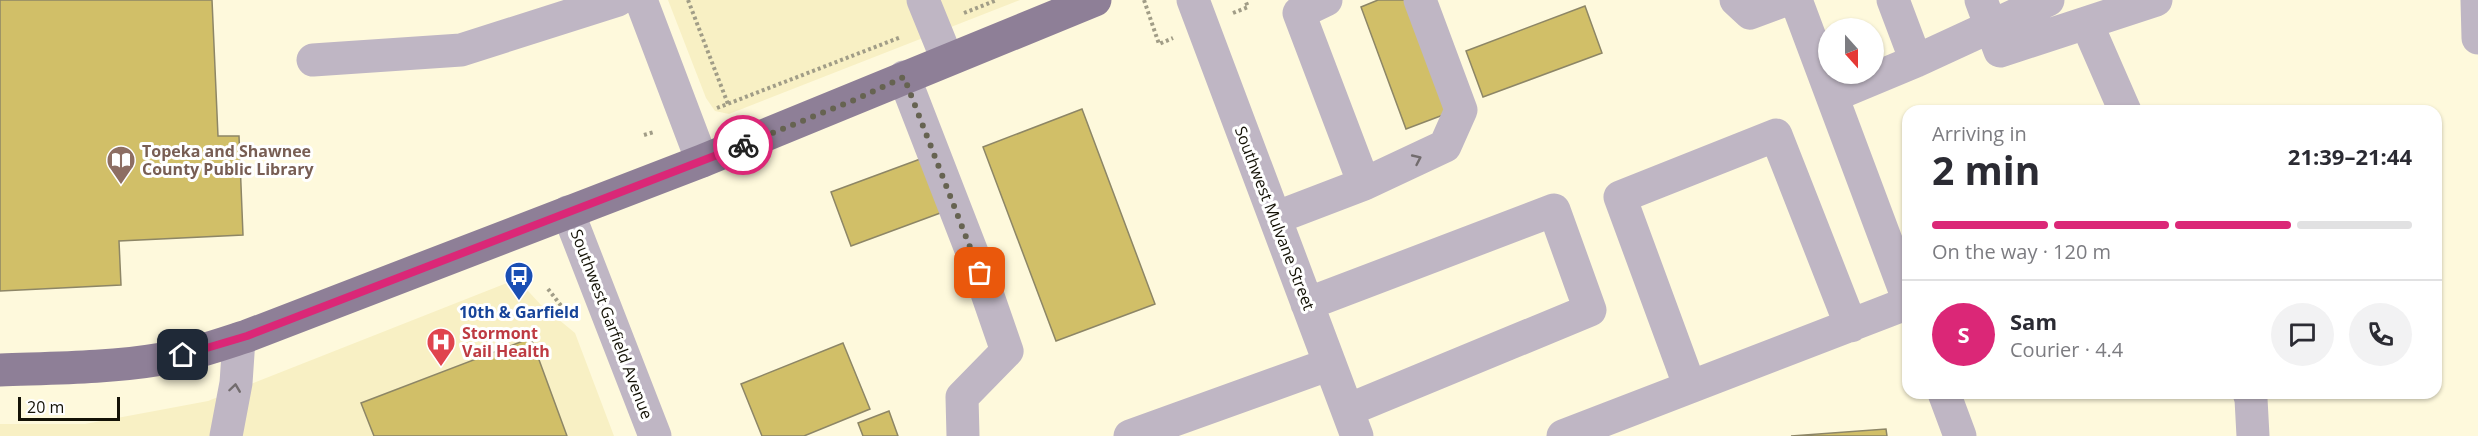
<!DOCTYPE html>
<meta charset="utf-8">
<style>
body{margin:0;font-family:"Open Sans",sans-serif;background:#f2f2f3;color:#2b2b33;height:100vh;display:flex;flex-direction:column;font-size:22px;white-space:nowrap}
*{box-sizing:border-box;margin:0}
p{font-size:20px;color:#7c7c81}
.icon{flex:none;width:33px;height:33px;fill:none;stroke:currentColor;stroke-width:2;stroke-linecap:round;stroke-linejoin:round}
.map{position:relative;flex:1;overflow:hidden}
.sheet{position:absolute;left:1902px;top:105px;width:540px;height:294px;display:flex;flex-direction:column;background:#fff;border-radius:18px;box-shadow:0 2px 4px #0004}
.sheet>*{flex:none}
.needle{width:39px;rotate:159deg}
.buttons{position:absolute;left:1818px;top:18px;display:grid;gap:12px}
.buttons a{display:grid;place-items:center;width:66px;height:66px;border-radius:50%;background:#fff;box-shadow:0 2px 4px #0004;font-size:30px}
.scale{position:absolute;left:18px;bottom:15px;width:102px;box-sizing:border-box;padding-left:6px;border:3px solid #141206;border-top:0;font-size:16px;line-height:21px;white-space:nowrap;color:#141206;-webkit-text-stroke:4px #fff;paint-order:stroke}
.pin{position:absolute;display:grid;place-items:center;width:51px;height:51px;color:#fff;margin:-26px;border-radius:12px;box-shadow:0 3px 9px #0006}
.courier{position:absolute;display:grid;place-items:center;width:60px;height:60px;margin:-30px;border:4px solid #db2777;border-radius:50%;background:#fff;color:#222;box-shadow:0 2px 8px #0007}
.head em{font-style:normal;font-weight:700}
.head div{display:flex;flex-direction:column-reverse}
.head{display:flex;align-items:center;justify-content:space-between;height:102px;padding:0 30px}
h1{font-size:39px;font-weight:700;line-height:45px}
.bar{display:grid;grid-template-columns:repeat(4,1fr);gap:9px 6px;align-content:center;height:72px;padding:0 30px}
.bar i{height:8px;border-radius:4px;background:#e1e1e2}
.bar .selected{background:#db2777}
.bar p{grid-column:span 4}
.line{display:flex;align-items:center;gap:15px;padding:0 30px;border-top:2px solid #e1e1e2}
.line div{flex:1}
.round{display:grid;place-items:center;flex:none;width:63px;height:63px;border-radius:32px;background:#f2f2f3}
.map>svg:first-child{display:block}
</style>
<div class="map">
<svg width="2478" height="436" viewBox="0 0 2478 436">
<rect width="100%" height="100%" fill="#fef9dc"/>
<path fill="#f8f0c4" d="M 668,0 L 1020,0 L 729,114 L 715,111 L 706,98 Z
M 517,279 L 541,305 L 575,333 L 614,436 L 0,436 L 0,424 L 85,424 L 208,401 Z"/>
<path fill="#d1bf68" stroke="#8d8666" stroke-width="1.5" d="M 0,0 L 212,0 L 218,136 L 239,136 L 243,235 L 119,241 L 121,285 L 0,291 Z
M 1378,0 L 1409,0 L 1451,112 L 1406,129 L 1361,7 Z
M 1585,6 L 1602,53 L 1483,97 L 1466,51 Z
M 1082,109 L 1155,304 L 1056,341 L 983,147 Z
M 923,158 L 943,212 L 851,246 L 831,192 Z
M 531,338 L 567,436 L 374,436 L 361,403 Z
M 843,343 L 870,409 L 804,436 L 762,436 L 741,384 Z
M 889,411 L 898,436 L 863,436 L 858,423 Z
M 1886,429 L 1887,436 L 1791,436 Z"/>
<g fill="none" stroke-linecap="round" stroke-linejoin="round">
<path stroke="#a19d87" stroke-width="4" stroke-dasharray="3 3" stroke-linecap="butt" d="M 688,0 L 728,104
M 1144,0 L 1159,44 L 1173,38
M 964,13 L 997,0
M 1233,13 L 1248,7 L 1245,0
M 717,108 L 901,37
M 644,135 L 654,132
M 548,289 L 570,317"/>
<path stroke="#bfb6c4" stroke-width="33" d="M 641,0 L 702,161
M 923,0 L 947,59
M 1193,0 L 1357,436
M 1736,0 L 1750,13 L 1785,0
M 1796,0 L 1908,299
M 1893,0 L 1916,61
M 1981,0 L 2000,51 L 2156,0
M 2477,0 L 2478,38
M 2087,24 L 2125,111
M 313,60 L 461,50 L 618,0
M 904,77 L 980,273 L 1007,351 L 962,397 L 963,436
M 1832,96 L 1916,61 L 2048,0
M 1364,184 L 1445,146 L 1461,110 L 1420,0
M 568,212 L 655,436
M 1275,218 L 1364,184 L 1299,13 L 1326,0
M 1307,304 L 1554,210 L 1590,310 L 1348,410
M 1690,387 L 1620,197 L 1776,135 L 1851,326
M 1944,393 L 1960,436
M 2249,393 L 2251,399 L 2253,436
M 226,436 L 236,383 L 239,339
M 1130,436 L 1330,364
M 1563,436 L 1908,303"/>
<path stroke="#8e7f97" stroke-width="33" d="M 0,370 C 54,368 109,368 162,359 C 191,355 219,345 247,336 L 702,161 L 1095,0"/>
</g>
<defs><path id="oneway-chevron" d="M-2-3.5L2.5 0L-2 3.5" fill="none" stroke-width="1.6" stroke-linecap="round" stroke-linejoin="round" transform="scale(1.5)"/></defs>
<g stroke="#726c6e">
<use href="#oneway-chevron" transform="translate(1417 159) rotate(-25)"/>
<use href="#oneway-chevron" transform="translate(235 388) rotate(-82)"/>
</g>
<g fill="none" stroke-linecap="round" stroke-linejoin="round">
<path stroke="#666351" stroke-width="6" stroke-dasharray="0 10.8" d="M 743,145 L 859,98 L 904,77 L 980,273"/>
<path stroke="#db2777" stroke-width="8" d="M 183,355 L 247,336 L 743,145"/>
</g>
<defs>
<g id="library-pin" transform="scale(1.5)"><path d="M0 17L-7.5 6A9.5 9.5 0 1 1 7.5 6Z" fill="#8d6e63" stroke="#fff"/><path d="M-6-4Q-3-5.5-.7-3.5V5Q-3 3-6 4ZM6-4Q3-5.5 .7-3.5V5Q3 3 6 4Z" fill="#fff"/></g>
<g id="bus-pin" transform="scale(1.5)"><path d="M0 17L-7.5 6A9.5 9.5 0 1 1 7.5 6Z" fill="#1a4fb4" stroke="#fff"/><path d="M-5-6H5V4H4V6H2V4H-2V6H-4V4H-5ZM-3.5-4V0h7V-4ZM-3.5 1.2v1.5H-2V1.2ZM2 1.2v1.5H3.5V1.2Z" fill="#fff"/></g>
<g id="hospital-pin" transform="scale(1.5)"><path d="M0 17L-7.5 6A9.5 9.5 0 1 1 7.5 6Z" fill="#e0444e" stroke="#fff"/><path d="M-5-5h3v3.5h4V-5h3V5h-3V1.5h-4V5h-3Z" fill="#fff"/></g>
</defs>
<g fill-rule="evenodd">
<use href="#library-pin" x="121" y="160"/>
<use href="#bus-pin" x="519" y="276"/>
<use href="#hospital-pin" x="441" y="342"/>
</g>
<g text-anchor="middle" stroke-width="6" stroke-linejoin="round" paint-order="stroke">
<g font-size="16" font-weight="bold" fill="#785e54" stroke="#fff" text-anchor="start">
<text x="142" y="157">Topeka and Shawnee<tspan x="142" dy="18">County Public Library</tspan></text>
</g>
<g font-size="16" fill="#141206" stroke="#fff">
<text transform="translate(1275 218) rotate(69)" y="6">Southwest Mulvane Street</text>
<text transform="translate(612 324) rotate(69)" y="6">Southwest Garfield Avenue</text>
</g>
<g font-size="16" font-weight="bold" fill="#164399" stroke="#fff">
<text x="519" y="318">10th &amp; Garfield</text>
</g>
<g font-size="16" font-weight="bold" fill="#be3a42" stroke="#fff" text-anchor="start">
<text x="462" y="339">Stormont<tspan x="462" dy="18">Vail Health</tspan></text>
</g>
</g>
</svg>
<div class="buttons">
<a><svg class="needle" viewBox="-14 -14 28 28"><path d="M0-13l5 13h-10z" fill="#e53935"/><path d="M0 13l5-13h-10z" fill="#7c7c81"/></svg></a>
</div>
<div class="scale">20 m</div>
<div class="pin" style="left:980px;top:273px;background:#ea580c"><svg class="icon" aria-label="bag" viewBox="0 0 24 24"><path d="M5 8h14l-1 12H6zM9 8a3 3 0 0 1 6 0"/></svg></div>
<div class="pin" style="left:183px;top:355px;background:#1f2937"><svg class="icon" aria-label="home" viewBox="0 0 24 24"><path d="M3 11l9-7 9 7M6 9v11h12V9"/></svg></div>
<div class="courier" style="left:743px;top:145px"><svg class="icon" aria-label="bike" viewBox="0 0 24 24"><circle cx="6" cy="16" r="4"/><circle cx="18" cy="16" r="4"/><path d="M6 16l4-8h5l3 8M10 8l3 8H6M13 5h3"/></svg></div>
<section class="sheet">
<div class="head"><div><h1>2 min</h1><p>Arriving in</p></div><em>21:39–21:44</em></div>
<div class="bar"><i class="selected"></i><i class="selected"></i><i class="selected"></i><i></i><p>On the way · 120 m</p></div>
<div class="line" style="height:108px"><b class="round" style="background:#db2777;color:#fff">S</b><div><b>Sam</b><p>Courier · 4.4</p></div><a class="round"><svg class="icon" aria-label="chat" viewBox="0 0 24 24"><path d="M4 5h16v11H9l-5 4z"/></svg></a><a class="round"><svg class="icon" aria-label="phone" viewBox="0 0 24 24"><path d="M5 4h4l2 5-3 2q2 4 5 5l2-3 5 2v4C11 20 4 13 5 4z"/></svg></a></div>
</section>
</div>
